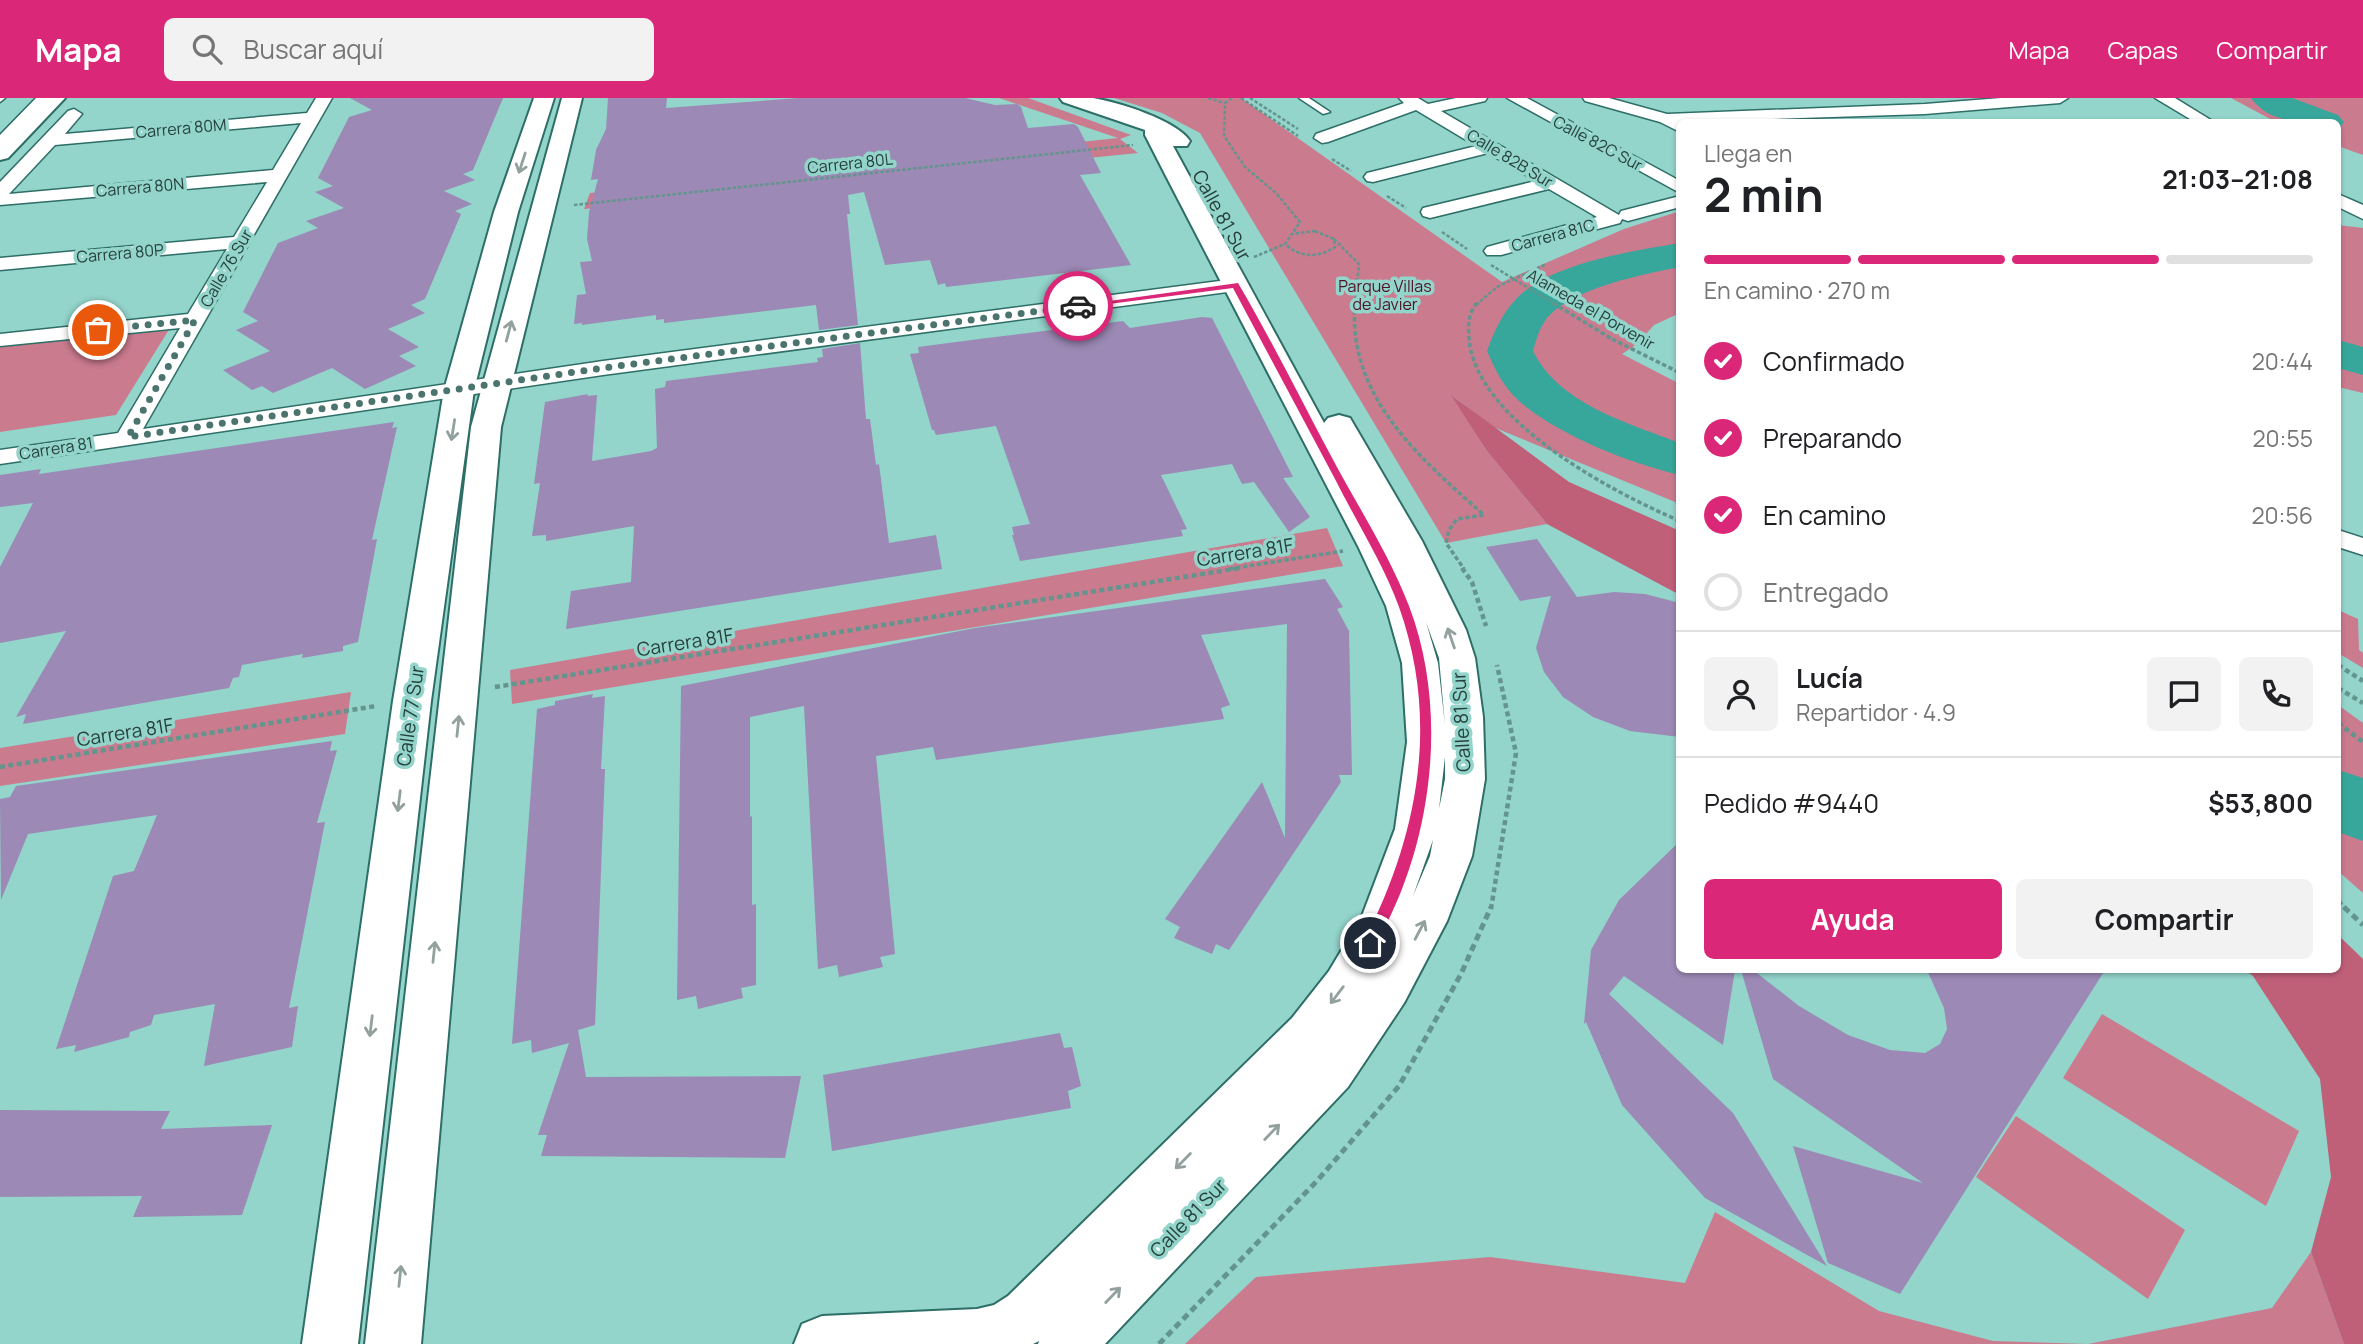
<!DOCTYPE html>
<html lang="es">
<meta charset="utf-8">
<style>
body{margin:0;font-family:Manrope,sans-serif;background:#f2f2f2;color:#202124;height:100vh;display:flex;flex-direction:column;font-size:26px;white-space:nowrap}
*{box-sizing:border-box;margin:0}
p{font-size:23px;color:#757577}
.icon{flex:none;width:38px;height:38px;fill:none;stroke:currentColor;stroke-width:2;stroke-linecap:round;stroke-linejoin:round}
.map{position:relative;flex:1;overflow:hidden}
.details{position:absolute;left:1676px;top:21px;width:665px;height:854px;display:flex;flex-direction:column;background:#fff;border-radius:10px;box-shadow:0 2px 5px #0004}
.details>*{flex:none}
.pin{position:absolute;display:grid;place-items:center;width:60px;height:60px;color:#fff;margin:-30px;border:4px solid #fff;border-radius:50%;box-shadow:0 2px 7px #0007}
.courier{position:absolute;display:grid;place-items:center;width:70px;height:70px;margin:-35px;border:5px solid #db2777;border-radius:50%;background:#fff;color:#222;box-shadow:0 2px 9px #0007}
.overview em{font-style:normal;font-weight:700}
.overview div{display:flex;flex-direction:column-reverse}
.overview{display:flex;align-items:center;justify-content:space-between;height:119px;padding:0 28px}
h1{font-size:46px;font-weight:700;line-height:52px}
.bar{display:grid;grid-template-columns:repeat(4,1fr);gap:10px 7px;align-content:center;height:84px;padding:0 28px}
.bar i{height:9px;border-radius:5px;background:#e0e0e0}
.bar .selected{background:#db2777}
.bar p{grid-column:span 4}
.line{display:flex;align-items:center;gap:18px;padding:0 28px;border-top:2px solid #e0e0e0}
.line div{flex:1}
.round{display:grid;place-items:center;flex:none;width:74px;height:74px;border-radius:10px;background:#f2f2f2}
ol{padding:0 28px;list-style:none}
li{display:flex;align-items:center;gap:21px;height:77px}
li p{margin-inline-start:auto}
li .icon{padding:7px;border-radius:50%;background:#db2777;color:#fff;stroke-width:4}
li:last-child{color:#757577}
li i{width:38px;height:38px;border:4px solid #e0e0e0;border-radius:50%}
.primary-button{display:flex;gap:14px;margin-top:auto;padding:14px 28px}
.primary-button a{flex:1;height:80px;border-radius:10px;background:#db2777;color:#fff;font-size:28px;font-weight:700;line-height:80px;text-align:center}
.primary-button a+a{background:#f2f2f2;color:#202124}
header{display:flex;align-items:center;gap:42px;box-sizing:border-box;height:98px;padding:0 35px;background:#db2777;color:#fff}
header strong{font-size:33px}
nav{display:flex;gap:38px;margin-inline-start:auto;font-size:24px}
.search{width:490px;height:63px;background:#f2f2f2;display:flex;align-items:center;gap:18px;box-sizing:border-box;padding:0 24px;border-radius:10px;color:#757577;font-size:26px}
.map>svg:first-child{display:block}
</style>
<header>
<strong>Mapa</strong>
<div class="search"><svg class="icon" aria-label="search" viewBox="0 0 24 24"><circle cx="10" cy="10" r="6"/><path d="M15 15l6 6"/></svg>Buscar aquí</div>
<nav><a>Mapa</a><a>Capas</a><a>Compartir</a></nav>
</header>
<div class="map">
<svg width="2363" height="1246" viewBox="0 0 2363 1246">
<rect width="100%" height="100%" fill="#93d4cb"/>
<path fill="#ca7b8e" d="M 999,0 L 1028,0 L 1131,37 L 1120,41 L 1138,55 L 584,111 L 590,95 L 1118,40 Z
M 1114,0 L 1241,0 L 1502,184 L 1624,131 L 1680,113 L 1680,215 L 1654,227 L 1637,246 L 1622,256 L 1680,286 L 1680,406 L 1493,329 L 1453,298 L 1487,353 L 1547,426 L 1446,445 L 1200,35 L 1162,15 Z
M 2231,0 L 2363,0 L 2363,57 L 2338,48 L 2338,24 L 2276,24 Z
M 2338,127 L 2363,130 L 2363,295 L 2338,289 Z
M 170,230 L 116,317 L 0,334 L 0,248 Z
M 1327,430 L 1343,468 L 512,606 L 510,572 Z
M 2338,512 L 2358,521 L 2359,552 L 2363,555 L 2363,570 L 2338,555 Z
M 351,594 L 345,636 L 0,688 L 0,650 Z
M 2338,607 L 2363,625 L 2363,795 L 2338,773 Z
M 2102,916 L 2299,1033 L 2266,1108 L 2063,980 Z
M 2016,1018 L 2185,1132 L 2148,1201 L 1976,1079 Z
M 1715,1114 L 1879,1213 L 1993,1243 L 2088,1246 L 2272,1210 L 2311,1154 L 2344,1246 L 1185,1246 L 1256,1179 L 1490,1159 L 1685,1185 Z"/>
<path fill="#bf5f78" d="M 1451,297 L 1569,384 L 1680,433 L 1680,497 L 1547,426 L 1487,353 Z
M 2338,837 L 2363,861 L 2363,1246 L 2344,1246 L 2311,1154 L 2331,1079 L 2320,981 L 2253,878 L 2245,872 L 2338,872 Z"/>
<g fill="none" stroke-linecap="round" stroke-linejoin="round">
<path fill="#38a79b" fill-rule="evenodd" d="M 2251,0 L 2292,0 L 2338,17 L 2344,24 L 2338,32 L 2338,24 C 2308,24 2271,28 2251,0 Z
M 1680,145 L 1680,169 C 1644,176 1567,191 1545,223 C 1539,231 1536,243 1533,253 C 1559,306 1628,325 1680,345 L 1680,377 C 1629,365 1558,337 1519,303 C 1503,289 1495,271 1487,253 C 1494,233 1504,212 1520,197 C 1557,164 1633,153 1680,145 Z
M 2338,242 L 2363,249 L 2363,277 L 2338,270 Z
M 2338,672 L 2363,680 L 2363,743 L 2338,734 Z"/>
</g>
<path fill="#9c89b5" d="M 350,0 L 503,0 L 473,72 L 463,76 L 475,82 L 444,93 L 472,106 L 455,113 L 461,116 L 425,201 L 411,207 L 425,215 L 388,231 L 419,249 L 399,258 L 416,268 L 365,291 L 332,270 L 273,295 L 262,288 L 252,292 L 223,272 L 270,253 L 236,232 L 258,223 L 243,214 L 278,145 L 318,130 L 306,123 L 344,110 L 315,94 L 333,88 L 318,80 L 349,19 L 372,12 Z
M 608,0 L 667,0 L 666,10 L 799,0 L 965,0 L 995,7 L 1017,6 L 1021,9 L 1028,30 L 1074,26 L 1078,29 L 1101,75 L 1080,77 L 1131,167 L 946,189 L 945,185 L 938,187 L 930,162 L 885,167 L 864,94 L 848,97 L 850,116 L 847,116 L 858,227 L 819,232 L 816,207 L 664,225 L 664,221 L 656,222 L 656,217 L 582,227 L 582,225 L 574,226 L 577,197 L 586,196 L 580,164 L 592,163 L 587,141 L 589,114 L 598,81 L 591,82 L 596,52 L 606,31 Z
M 1202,219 L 1212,220 L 1293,379 L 1283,380 L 1310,419 L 1289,434 L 1254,384 L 1242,386 L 1232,366 L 1161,377 L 1187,431 L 1181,432 L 1183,438 L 1020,463 L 1012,437 L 1014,437 L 1012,429 L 1030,426 L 996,328 L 936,337 L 934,332 L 932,332 L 910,256 L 919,255 L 918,249 L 979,241 L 1123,223 L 1130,230 Z
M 860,245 L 866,321 L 870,321 L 876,367 L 879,366 L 889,445 L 936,437 L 942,471 L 566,531 L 571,493 L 631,484 L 634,428 L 546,443 L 546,437 L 532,438 L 540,385 L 534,386 L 545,304 L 588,296 L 587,298 L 597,297 L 592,363 L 651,353 L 657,350 L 655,291 L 665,289 L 666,283 L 818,264 L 817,260 L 823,259 L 822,251 Z
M 394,324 L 392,330 L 397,329 L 372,442 L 377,441 L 358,544 L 343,548 L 343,553 L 302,560 L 303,556 L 242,567 L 239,579 L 233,580 L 229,590 L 23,626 L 26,616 L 16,619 L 66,533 L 0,545 L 0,469 L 33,405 L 0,409 L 0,377 L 41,371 L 39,376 Z
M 1537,441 L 1577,499 L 1614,494 L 1645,496 L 1680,505 L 1680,639 L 1630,633 L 1593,619 L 1563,599 L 1544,574 L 1536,550 L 1551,498 L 1520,503 L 1486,449 Z
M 1325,481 L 1343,509 L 1337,511 L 1349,533 L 1352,677 L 1339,677 L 1341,684 L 1229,852 L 1216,846 L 1212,856 L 1174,840 L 1180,829 L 1165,821 L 1262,684 L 1285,740 L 1287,526 L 1201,537 L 1230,607 L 1221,610 L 1224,621 L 936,662 L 933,649 L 876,658 L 895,856 L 880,859 L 883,869 L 839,879 L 837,867 L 818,871 L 804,608 L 750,619 L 750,719 L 752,718 L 752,807 L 756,806 L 756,887 L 741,890 L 743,900 L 698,911 L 696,898 L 677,902 L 681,588 L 975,530 Z
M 593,596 L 592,600 L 605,598 L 601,671 L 605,671 L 595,927 L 578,932 L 586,979 L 801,978 L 785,1060 L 541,1058 L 547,1037 L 538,1037 L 569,945 L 532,955 L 531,942 L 512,946 L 537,611 L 555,607 L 555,603 Z
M 332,643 L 330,653 L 337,652 L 317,725 L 325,724 L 289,910 L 298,908 L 292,949 L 204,968 L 215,906 L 154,917 L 151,927 L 130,934 L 129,939 L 74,954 L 76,947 L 56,951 L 113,778 L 134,773 L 157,717 L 28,736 L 1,802 L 0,701 L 10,699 L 16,688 Z
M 1680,743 L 1680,872 L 1735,872 L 1723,947 L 1624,878 L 1609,896 L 1733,1015 L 1827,1168 L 1705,1100 L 1622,1007 L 1586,924 L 1584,926 L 1591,852 L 1619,802 Z
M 1741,872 L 1753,872 L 1799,908 L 1848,937 L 1890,952 L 1925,955 L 1940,946 L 1947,931 L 1944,910 L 1927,872 L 2105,872 L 1900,1196 L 1828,1165 L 1793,1048 L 1923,1085 L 1773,981 Z
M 1060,935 L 1064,950 L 1072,949 L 1081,988 L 1068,993 L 1071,1010 L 832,1053 L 823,977 Z
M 0,1012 L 170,1013 L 161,1031 L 272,1027 L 242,1117 L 133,1119 L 142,1098 L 0,1099 Z"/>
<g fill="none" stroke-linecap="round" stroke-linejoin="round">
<g stroke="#2d6e66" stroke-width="3">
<path id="lane" d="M 0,0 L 5,0 L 0,4 Z
M 36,0 L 45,0 L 0,45 L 0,37 Z
M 1299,0 L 1309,0 L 1330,14 L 1323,16 Z"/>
</g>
<g stroke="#2d6e66" stroke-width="3">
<path id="street" d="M 316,0 L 332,0 L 143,331 L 603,263 L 1235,181 L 1242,183 L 1245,187 L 1242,191 L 1235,193 L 603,277 L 0,366 L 0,352 L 118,335 L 180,230 L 0,248 L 0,236 L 188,216 L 227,151 L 0,172 L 0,160 L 234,139 L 267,84 L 0,107 L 0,84 L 68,13 L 74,11 L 82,16 L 65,36 L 307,15 ZM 301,25 L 273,72 L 9,96 L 55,47 Z
M 1399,0 L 1418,0 L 1428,6 L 1456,0 L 1487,0 L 1485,3 L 1441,13 L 1619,117 L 1621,113 L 1680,98 L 1680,109 L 1628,123 L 1622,121 L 1620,125 L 1501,157 L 1487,157 L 1484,153 L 1487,149 L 1597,119 L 1549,91 L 1430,120 L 1423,118 L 1421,114 L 1423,110 L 1536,83 L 1488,55 L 1373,84 L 1367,83 L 1364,79 L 1367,75 L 1476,48 L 1416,12 L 1328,44 L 1322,45 L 1314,40 L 1316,36 L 1404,5 Z
M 1507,0 L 1527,0 L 1680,83 L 1680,95 Z
M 1583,0 L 1609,0 L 1667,16 L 1925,6 L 2001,0 L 2068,0 L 2060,5 L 1925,16 L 1680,24 L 1680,34 L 1660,24 L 1585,3 Z
M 2155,0 L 2175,0 L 2214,24 L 2195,24 Z
M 2338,96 L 2363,107 L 2363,121 L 2338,109 Z
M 2338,432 L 2363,440 L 2363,457 L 2338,449 Z"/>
</g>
<g stroke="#2d6e66" stroke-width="4">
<path id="secondary" d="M 534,0 L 554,0 L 518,114 L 474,292 L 431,603 L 358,1246 L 302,1246 L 393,603 L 444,292 L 494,114 Z
M 562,0 L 582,0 L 501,329 L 421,1246 L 365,1246 L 471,329 Z
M 1060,0 C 1071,0 1083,0 1093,0 C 1118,4 1176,22 1190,43 L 1187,48 L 1173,48 L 1324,325 L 1328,320 L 1339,317 L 1350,320 L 1422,443 L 1466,532 L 1475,560 L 1483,619 L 1485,681 L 1472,758 L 1447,823 L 1404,905 L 1348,989 L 1105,1246 L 1038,1246 L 1039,1243 L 1033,1246 L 794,1246 L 802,1226 L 822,1218 L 977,1211 L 994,1207 L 1008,1198 L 1292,920 L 1329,873 L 1362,818 L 1395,731 L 1407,644 L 1402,565 L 1386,508 L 1358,448 L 1167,80 L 1145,37 L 1145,32 L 1063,4 ZM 1426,524 L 1439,560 L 1445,627 L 1438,565 ZM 1445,659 L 1445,681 L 1439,711 ZM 1433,742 L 1430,758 L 1413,798 Z"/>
</g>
<g stroke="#2d6e66" stroke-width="4">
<path id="primary" d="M 43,0 L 65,0 L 8,60 L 0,62 L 0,43 Z"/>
</g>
<path stroke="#63948d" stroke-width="2.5" stroke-dasharray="3.5 2" stroke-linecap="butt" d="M 1208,0 L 1225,5
M 1232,0 L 1225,5 L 1224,38 L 1245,69 L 1276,95 L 1300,124 L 1292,136
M 1241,0 L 1298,38
M 1250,0 L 1298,31
M 1332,61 L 1351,73
M 1387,98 L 1406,110
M 574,107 L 1133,47
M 1315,133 L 1334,141 L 1335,149 C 1319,160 1300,160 1285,146 L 1292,136 Z
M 1442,134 L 1467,151
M 1334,141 L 1359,166 L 1355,207
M 1254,159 L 1285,146
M 1476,207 L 1497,189 L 1546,166"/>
<path stroke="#63948d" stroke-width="3.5" stroke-dasharray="4.5 2.5" stroke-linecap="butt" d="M 1355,205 C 1347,299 1421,361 1484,417 L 1457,421 L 1449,432 L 1446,445 L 1464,471
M 1477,205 C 1468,215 1468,227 1469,240 C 1475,322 1612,394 1680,423
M 1612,241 L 1680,275
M 1229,471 L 1343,453"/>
<path stroke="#63948d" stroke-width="4.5" stroke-dasharray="5 3.5" stroke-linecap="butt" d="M 1462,470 L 1472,484 L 1486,528
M 2338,567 L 2363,583
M 495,589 L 1240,470
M 2338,590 L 2363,605
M 2338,625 L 2363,644
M 0,669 L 376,608
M 2338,803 L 2346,811
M 1491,811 L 1516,655 L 1497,567"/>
<path stroke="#63948d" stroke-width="5" stroke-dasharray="7 4.5" stroke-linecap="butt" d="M 2344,809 L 2363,827
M 1159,1246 L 1317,1083 L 1399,988 L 1461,876 L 1491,809"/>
<use href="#lane" fill="#fff" fill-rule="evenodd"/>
<use href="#street" fill="#fff" fill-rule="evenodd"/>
<use href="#secondary" fill="#fff" fill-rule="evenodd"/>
<use href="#primary" fill="#fff" fill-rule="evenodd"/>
<path stroke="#63948d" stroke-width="2.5" stroke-dasharray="3.5 2" stroke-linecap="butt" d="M 1491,167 L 1556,207"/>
<path stroke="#63948d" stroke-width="3.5" stroke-dasharray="4.5 2.5" stroke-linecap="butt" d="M 1553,205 L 1612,241"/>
</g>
<defs><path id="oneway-shaft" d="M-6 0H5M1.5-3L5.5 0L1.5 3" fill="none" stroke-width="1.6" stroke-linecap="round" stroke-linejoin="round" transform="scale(1.75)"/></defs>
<g stroke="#92a09e">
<use href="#oneway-shaft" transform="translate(522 65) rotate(108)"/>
<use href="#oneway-shaft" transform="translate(509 233) rotate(-75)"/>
<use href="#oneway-shaft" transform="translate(453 332) rotate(99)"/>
<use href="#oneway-shaft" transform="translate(1451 540) rotate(-109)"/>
<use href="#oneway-shaft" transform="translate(458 628) rotate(-84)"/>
<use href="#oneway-shaft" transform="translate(399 703) rotate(97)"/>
<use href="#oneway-shaft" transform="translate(1420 832) rotate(-62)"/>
<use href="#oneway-shaft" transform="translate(434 854) rotate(-84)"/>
<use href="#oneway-shaft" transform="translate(1337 897) rotate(127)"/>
<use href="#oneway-shaft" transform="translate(371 928) rotate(97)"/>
<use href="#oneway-shaft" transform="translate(1272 1034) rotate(-46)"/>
<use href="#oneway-shaft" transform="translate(1183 1063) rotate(135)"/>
<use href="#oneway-shaft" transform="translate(400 1178) rotate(-84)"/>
<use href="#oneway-shaft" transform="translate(1113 1197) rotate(-46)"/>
</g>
<path fill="#db2777" d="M 1238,185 C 1271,241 1300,300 1331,358 C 1357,407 1389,456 1409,508 C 1450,615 1432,751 1374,849 L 1370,851 L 1363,845 C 1418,739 1440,624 1399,509 C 1383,465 1356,423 1335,381 C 1301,317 1267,254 1233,190 L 1078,210 L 1074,208 Z"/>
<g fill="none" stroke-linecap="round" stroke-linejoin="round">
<path stroke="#4c746e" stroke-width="7" stroke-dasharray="0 12.6" d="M 98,232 L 195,222 L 128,339 L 603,270 L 1078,208"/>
</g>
<g text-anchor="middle" stroke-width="7" stroke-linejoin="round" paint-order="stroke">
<g font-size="16" fill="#25403c" stroke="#93d4cb">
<text transform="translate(181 30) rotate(-5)" y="6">Carrera 80M</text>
<text transform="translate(1598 45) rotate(28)" y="6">Calle 82C Sur</text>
<text transform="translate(1510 60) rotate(31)" y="6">Calle 82B Sur</text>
<text transform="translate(850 65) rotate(-6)" y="6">Carrera 80L</text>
<text transform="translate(140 89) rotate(-5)" y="6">Carrera 80N</text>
<text transform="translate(1553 137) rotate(-15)" y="6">Carrera 81C</text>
<text transform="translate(120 155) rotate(-5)" y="6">Carrera 80P</text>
<text transform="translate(226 170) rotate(-60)" y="6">Calle 76 Sur</text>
<text transform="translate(1591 211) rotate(30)" y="6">Alameda el Porvenir</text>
<text transform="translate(56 350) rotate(-9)" y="6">Carrera 81</text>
</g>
<g font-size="16" fill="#4f1126" stroke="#93d4cb">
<text x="1385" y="194">Parque Villas<tspan x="1385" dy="18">de Javier</tspan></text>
</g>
<g font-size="19" fill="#25403c" stroke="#93d4cb">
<text transform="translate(1222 117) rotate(61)" y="7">Calle 81 Sur</text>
<text transform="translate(1245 454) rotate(-9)" y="7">Carrera 81F</text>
<text transform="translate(685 544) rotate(-9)" y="7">Carrera 81F</text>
<text transform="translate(410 618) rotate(-82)" y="7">Calle 77 Sur</text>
<text transform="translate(1461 624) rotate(-93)" y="7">Calle 81 Sur</text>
<text transform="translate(125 634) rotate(-9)" y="7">Carrera 81F</text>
<text transform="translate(1188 1120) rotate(-46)" y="7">Calle 81 Sur</text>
</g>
</g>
</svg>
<div class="pin" style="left:98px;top:232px;background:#ea580c"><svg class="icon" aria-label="bag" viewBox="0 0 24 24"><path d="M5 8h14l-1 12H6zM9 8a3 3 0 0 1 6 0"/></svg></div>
<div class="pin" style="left:1370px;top:845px;background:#1f2937"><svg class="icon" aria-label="home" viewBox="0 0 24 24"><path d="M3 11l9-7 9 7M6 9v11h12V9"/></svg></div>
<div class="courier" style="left:1078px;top:208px"><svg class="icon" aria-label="car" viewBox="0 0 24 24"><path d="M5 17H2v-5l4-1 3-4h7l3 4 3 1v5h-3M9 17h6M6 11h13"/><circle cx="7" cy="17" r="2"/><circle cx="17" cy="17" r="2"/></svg></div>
<section class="details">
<div class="overview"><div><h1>2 min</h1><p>Llega en</p></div><em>21:03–21:08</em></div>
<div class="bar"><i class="selected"></i><i class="selected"></i><i class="selected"></i><i></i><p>En camino · 270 m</p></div>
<ol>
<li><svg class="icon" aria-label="check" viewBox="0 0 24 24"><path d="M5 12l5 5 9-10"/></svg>Confirmado<p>20:44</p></li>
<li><svg class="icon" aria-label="check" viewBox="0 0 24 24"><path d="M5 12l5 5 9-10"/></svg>Preparando<p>20:55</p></li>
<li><svg class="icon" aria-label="check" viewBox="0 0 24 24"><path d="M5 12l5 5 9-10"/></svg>En camino<p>20:56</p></li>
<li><i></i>Entregado</li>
</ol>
<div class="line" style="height:126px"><a class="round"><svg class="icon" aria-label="person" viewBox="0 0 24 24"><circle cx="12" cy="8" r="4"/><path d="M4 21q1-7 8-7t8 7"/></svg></a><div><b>Lucía</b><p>Repartidor · 4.9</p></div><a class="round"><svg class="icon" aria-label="chat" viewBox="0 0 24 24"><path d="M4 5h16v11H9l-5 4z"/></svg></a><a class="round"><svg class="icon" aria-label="phone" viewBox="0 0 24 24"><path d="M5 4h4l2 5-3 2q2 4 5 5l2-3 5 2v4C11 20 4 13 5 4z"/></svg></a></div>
<div class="line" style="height:91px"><div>Pedido #9440</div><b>$53,800</b></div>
<div class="primary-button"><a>Ayuda</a><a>Compartir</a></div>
</section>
</div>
